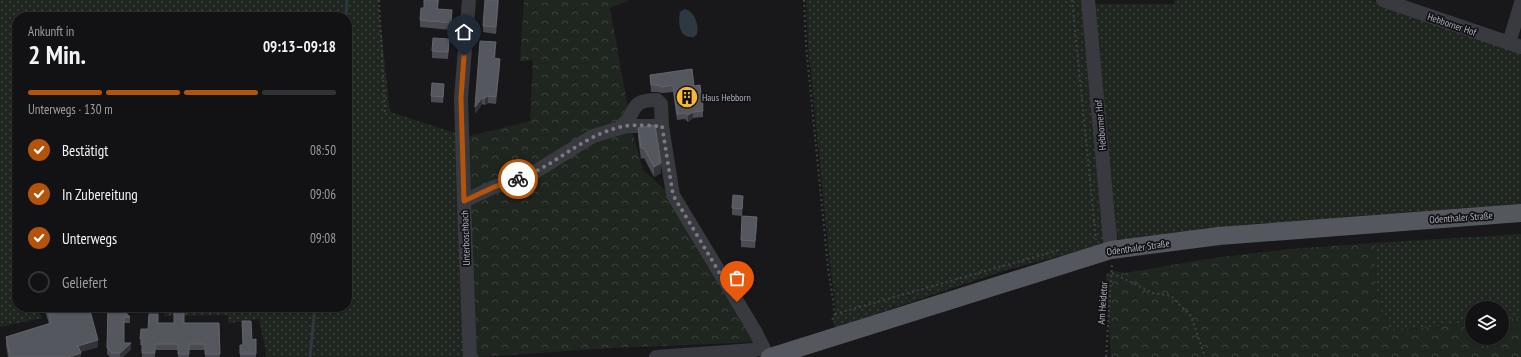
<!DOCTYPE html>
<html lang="de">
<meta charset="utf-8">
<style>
body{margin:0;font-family:"PT Sans Narrow",sans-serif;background:#1f2022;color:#f1f3f6;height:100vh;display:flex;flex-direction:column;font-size:15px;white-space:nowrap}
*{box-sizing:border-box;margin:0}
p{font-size:13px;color:#9c9ea0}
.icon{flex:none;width:22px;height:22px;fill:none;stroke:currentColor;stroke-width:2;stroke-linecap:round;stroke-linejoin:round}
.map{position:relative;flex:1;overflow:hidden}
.drawer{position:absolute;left:12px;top:12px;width:340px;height:300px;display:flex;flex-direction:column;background:#121214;border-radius:16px;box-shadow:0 1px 3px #0004,0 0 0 1px #313234}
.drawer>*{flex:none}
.tools{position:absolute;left:1465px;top:301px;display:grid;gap:8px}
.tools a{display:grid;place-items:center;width:44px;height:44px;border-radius:50%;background:#121214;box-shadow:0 1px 3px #0004,0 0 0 1px #313234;font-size:20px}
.pin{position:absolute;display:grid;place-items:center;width:34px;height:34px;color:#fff;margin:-41px -17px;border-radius:50% 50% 50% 0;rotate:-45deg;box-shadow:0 0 4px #0007}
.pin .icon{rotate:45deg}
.courier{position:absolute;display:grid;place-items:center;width:40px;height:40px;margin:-20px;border:3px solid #b45309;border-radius:50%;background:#fff;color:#222;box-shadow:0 1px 5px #0007}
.head em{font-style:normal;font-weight:600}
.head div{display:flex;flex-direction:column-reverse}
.head{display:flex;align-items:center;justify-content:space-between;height:68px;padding:0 16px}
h1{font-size:26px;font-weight:600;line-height:30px}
.bar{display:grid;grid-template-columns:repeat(4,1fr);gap:6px 4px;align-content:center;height:48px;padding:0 16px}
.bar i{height:5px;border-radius:3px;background:#313234}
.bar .on{background:#b45309}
.bar p{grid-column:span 4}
ol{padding:0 16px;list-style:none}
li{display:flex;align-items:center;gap:12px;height:44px}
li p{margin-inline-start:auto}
li .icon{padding:4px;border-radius:50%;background:#b45309;color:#fff;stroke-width:4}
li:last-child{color:#9c9ea0}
li i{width:22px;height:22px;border:2px solid #313234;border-radius:50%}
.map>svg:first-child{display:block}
</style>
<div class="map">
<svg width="1521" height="357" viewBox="0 0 1521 357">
<defs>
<pattern id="grass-dots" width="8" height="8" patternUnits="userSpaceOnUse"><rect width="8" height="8" fill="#1e261f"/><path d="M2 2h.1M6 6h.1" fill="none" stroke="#3c433e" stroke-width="1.8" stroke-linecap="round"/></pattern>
<pattern id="forest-crowns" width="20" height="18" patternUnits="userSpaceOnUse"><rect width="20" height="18" fill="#1e261f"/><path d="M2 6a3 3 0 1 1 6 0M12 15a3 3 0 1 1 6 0" fill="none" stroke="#3c433e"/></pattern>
</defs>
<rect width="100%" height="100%" fill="#18181b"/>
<path fill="url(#grass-dots)" d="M 0,0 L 378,0 L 390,112 L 464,136 L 468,357 L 267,357 L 259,319 L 228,323 L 228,315 L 164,316 L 164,307 L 347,307 L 347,17 L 17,17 L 17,244 L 13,246 L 17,257 L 17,307 L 37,307 L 42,318 L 0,327 Z
M 806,0 L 1083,0 L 1104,242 L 1101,245 L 1003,271 L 834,328 L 833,314 L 836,311 L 830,264 L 808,44 Z
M 1175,0 L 1372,0 L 1521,50 L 1521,207 L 1122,241 L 1115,235 L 1115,211 L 1091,4 L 1174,4 Z
M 1521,234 L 1521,318 L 1502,320 L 1502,308 L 1472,308 L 1472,323 L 1390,331 L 1376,289 L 1374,243 Z"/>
<path fill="url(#forest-crowns)" d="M 524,0 L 630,0 L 610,8 L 632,131 L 643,170 L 664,189 L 757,342 L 612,348 L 477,357 L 466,137 L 530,121 L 533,60 L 520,61 Z
M 1374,243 L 1376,289 L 1390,331 L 1472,323 L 1472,338 L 1502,338 L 1502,320 L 1521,318 L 1521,357 L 1111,357 L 1106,274 L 1115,271 L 1125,273 L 1213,258 L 1290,249 Z"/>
<path fill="#2e3840" d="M 685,9 C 695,12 699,25 697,34 L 694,37 C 679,39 678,23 680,12 Z"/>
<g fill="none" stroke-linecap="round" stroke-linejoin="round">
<path stroke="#2e3840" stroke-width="3" d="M 346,17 L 347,0
M 310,357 L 315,307"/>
<path stroke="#3f4147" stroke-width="2" stroke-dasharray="2 3" stroke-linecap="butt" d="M 379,0 L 385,113
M 804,0 L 806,45 L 828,267 L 835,314 L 831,322
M 1072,0 L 1096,240
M 1112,273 L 1153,293 L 1171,296 L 1191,316 L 1205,357
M 835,314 L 1059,250
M 1106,357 L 1112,264"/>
<path stroke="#393a40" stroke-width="14" d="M 469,0 L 461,98 L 464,201 L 470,357
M 1088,0 L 1111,250
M 1383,0 L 1521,47
M 1509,43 L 1521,3
M 620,127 C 639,114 626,100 657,100 L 661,104 L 662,126
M 464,201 L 494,187 L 530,175 L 593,136 L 627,126 L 662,126 L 673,195 L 755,331 L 768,357
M 656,357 L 754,350 L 763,347"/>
<path stroke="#55575f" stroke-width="18" d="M 770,357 L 1111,250 L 1219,236 L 1521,213"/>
</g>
<path fill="#4b4c53" d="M 424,0 L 439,0 L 438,9 L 452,17 L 451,30 L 420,27 L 420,20 L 424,8 Z
M 499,0 L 496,34 L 483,32 L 483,26 Z
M 449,46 L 448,59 L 432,58 L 432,51 Z
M 496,49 L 495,58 L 500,65 L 496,104 L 488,103 L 485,105 L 482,104 L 475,114 Z
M 650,75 L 694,86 L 701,93 L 704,104 L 703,108 L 703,117 L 693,118 L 688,122 L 685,119 L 677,120 L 673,92 L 662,93 L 657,92 L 651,92 Z
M 444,91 L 443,103 L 431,102 L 431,96 Z
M 638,128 L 661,173 L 654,177 L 644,158 L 641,159 L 638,138 Z
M 743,202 L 742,216 L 732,215 L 732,208 Z
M 757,223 L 755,248 L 741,247 L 741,240 Z
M 44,307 L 89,307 L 98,347 L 80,352 L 81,357 L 8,357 L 6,345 L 6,337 L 49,324 Z
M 108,307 L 124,311 L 130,317 L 130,323 L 124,323 L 124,343 L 131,349 L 123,357 L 110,357 L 107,354 Z
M 158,323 L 219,323 L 220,357 L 205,357 L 205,350 L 189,350 L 189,357 L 178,357 L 178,350 L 155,350 L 155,357 L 142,357 L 142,345 L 140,345 L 141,329 L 148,329 Z
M 256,339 L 256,357 L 240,357 L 240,345 L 243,345 L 252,340 Z"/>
<path fill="#323338" d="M 498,0 L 499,0 L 496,34 L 496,27 Z
M 500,59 L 500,65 L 496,104 L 496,97 Z
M 488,96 L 488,103 L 485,105 L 485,98 Z
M 482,98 L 482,104 L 475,114 L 475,107 Z
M 704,98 L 704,104 L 702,109 L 702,103 Z
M 693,112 L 693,118 L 688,122 L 688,115 Z
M 661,163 L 661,173 L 654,177 L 654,167 Z
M 757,217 L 757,223 L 755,248 L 755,241 Z
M 98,340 L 98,347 L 78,353 L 78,346 Z
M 131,343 L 131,349 L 123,357 L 120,357 L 120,353 Z
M 81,353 L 81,357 L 68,357 Z"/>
<path fill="#55575e" stroke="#63656d" d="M 424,0 L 438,0 L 437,9 L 452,10 L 451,23 L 420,20 L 421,8 L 424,8 Z
M 485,0 L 498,0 L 496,27 L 483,26 Z
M 433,38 L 449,39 L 448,52 L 432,51 Z
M 480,41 L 496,42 L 494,58 L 500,59 L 496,97 L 488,96 L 485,98 L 482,98 L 475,107 Z
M 692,69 L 694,86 L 700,85 L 701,93 L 703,95 L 704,98 L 702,103 L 703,111 L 693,112 L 688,115 L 685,113 L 677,114 L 673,85 L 662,87 L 657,85 L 651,85 L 650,75 Z
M 432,83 L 444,84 L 443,97 L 431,96 Z
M 655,125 L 661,163 L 654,167 L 644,148 L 641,148 L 638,128 Z
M 733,195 L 743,196 L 742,209 L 732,208 Z
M 742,216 L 757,217 L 755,241 L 741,240 Z
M 47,307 L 89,307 L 98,340 L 78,346 L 81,353 L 68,357 L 10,357 L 6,337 L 51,323 Z
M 108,307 L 124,307 L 124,311 L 130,317 L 124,317 L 124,343 L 131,343 L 120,353 L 112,353 L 107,348 Z
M 174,310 L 184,311 L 184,323 L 219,323 L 220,354 L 205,354 L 205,344 L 189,344 L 189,354 L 178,354 L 178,344 L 155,344 L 155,353 L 142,353 L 142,339 L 140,339 L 141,329 L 148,329 L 149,314 L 158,314 L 158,323 L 174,323 Z
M 242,321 L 251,321 L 252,340 L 256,339 L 256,354 L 240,354 L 240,345 L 243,345 Z"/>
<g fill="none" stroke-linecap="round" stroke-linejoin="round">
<path stroke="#777a83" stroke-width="4" stroke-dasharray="0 7.2" d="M 518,179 C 556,166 583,134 625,126 C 636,124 650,126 662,126 L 673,195 L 737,302"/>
<path stroke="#b45309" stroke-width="5" d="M 464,56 L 461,98 L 464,201 L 494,187 L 518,179"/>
</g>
<defs>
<g id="building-disc" transform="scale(1.15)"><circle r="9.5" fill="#f8b634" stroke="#131316"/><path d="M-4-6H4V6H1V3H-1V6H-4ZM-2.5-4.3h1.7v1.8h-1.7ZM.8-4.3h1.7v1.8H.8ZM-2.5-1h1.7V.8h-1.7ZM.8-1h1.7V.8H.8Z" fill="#111"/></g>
</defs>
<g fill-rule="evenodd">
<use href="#building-disc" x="687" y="97"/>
</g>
<g text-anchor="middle" stroke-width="3.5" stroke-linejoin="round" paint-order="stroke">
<g font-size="10" fill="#aaafbb" stroke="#131316">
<text transform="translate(1452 24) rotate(19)" y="4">Hebborner Hof</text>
<text transform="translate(1100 125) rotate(-95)" y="4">Hebborner Hof</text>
<text transform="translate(1461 217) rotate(-4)" y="4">Odenthaler Straße</text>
<text transform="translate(465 238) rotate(-92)" y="4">Unterboschbach</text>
<text transform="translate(1138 247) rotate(-8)" y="4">Odenthaler Straße</text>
<text transform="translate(1102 303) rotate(-86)" y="4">Am Heidetor</text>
</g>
<g font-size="10" fill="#aaafbb" stroke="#131316" text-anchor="start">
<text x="702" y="101">Haus Hebborn</text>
</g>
</g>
</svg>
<div class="tools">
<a><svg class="icon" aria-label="layers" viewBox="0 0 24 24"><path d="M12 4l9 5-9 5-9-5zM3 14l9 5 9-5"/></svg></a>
</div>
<div class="pin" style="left:737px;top:302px;background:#ea580c"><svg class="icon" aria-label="bag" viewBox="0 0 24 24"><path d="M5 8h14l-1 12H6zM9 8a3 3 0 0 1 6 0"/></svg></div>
<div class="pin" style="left:464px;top:56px;background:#1f2937"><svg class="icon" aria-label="home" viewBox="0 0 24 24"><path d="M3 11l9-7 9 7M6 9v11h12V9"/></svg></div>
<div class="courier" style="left:518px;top:179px"><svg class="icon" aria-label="bike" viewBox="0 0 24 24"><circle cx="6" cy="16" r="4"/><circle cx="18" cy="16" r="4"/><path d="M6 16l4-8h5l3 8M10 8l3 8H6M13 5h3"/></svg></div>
<section class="drawer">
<div class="head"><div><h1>2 Min.</h1><p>Ankunft in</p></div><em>09:13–09:18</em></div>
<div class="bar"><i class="on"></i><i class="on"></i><i class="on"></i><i></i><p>Unterwegs · 130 m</p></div>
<ol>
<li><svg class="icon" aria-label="check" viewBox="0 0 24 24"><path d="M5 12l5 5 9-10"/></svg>Bestätigt<p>08:50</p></li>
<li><svg class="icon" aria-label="check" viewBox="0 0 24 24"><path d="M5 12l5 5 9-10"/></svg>In Zubereitung<p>09:06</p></li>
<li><svg class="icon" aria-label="check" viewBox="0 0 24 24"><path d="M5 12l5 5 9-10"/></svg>Unterwegs<p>09:08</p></li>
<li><i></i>Geliefert</li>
</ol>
</section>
</div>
